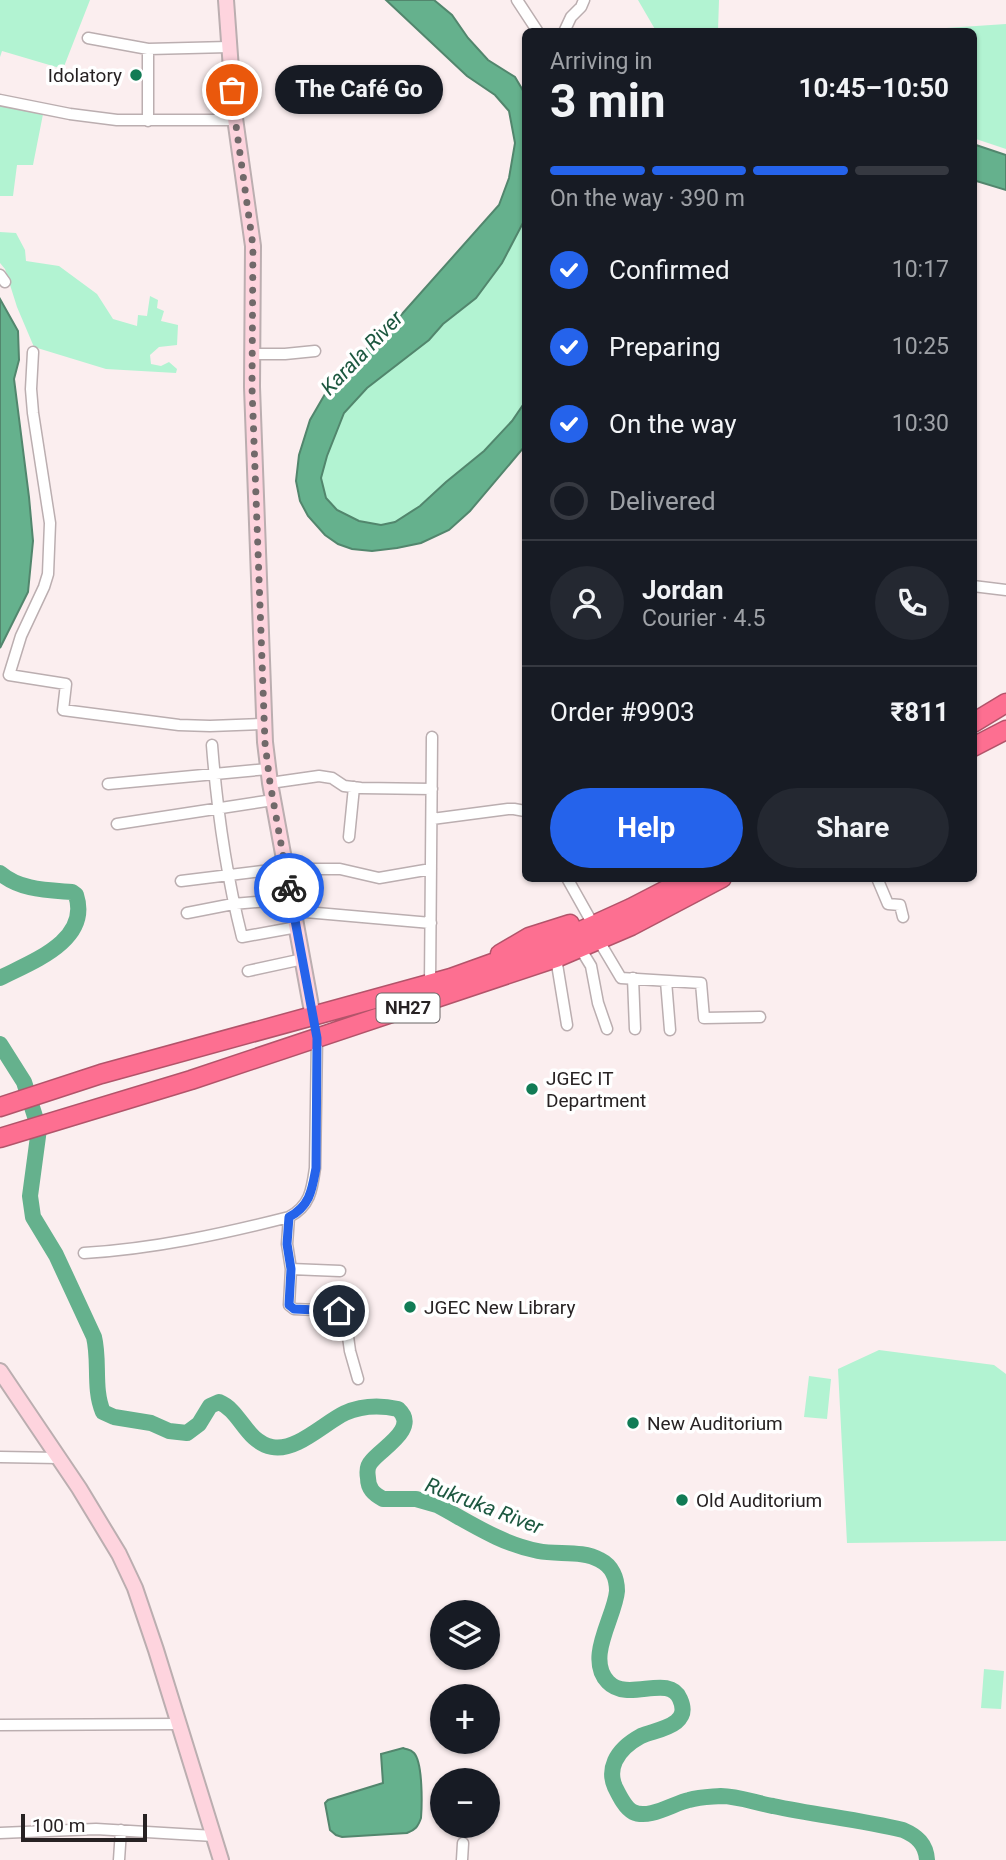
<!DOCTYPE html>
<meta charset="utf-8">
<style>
body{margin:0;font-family:Roboto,sans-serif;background:#242831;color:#f1f3f6;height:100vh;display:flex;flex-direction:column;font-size:26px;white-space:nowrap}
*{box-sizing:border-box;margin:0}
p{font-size:23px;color:#9ea1a6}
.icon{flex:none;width:38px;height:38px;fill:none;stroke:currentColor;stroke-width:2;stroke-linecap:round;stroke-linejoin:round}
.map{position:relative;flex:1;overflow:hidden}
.details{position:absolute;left:522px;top:28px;width:455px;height:854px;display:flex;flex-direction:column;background:#171b24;border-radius:10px;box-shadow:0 2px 5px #0004}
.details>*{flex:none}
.buttons{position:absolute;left:430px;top:1600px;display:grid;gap:14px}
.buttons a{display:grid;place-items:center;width:70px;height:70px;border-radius:50%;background:#171b24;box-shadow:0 2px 5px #0004;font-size:35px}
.scale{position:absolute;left:21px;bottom:18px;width:126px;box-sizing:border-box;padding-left:7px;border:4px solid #272223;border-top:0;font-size:19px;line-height:24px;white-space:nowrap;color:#272223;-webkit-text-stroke:5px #fff;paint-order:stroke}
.pin{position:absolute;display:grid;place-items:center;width:60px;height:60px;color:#fff;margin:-30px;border:4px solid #fff;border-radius:50%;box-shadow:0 2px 7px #0007}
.courier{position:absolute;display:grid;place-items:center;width:70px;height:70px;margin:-35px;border:5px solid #2563eb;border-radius:50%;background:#fff;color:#222;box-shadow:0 2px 9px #0007}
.bubble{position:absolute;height:49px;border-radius:24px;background:#171b24;box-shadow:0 2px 5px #0004;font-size:23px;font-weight:700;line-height:49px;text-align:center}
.overview em{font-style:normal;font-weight:700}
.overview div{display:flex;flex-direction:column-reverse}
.overview{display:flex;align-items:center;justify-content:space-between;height:119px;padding:0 28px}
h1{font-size:46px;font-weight:700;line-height:52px}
.bar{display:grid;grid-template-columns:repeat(4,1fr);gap:10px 7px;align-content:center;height:84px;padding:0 28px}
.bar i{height:9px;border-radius:5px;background:#363941}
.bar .selected{background:#2563eb}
.bar p{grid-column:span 4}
.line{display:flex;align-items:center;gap:18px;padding:0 28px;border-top:2px solid #363941}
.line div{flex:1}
.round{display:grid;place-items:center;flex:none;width:74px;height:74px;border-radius:37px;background:#242831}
ol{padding:0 28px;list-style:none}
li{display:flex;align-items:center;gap:21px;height:77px}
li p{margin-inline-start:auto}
li .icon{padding:7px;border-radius:50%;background:#2563eb;color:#fff;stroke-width:4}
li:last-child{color:#9ea1a6}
li i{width:38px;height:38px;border:4px solid #363941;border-radius:50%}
.cta{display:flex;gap:14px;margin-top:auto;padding:14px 28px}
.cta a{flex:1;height:80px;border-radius:42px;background:#2563eb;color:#fff;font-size:28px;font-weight:700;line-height:80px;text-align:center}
.cta a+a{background:#242831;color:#f1f3f6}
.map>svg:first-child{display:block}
</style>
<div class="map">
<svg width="1006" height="1860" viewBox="0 0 1006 1860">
<rect width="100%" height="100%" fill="#fbeeef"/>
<path fill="#b2f3d2" d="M 0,0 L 90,0 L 63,69 L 2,51 L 0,57 Z
M 638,0 L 719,0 L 718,31 L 656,31 Z
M 1006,24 L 1006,149 L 973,138 L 973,32 L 940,31 L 946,28 Z
M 0,99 L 44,109 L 33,165 L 17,165 L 13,196 L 0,196 Z
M 525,219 L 525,402 L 512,421 L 484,451 L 446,482 L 420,506 L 395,522 L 381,525 L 359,521 L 337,510 L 326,498 L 321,478 L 327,456 L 344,413 L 367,388 L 429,340 L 443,324 L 476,298 L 502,263 Z
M 0,232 L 16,233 L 25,250 L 26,261 L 59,266 L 97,294 L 113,319 L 137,326 L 138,315 L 147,316 L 150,296 L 158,300 L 157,308 L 164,311 L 161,321 L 178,325 L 177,345 L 159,347 L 150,355 L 151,364 L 161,366 L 169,362 L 177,369 L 176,373 L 106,369 L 34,347 L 17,307 L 5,269 L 0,263 Z
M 879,1350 L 994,1365 L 1006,1374 L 1006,1541 L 847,1543 L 838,1369 Z
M 809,1376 L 831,1379 L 827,1419 L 804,1417 Z
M 984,1669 L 1004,1671 L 1001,1709 L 981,1708 Z"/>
<path fill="#65b18d" stroke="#52866d" stroke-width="2" d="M 386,0 L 434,0 L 452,15 L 468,38 L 488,60 L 515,77 L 525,94 L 525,219 L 502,263 L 476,298 L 443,324 L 429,340 L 367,388 L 344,413 L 327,456 L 321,478 L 326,498 L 337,510 L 359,521 L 381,525 L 395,522 L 420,506 L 446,482 L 484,451 L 512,421 L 525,402 L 525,446 L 470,511 L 449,530 L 421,543 L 397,548 L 372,551 L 352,549 L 338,544 L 325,535 L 308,516 L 300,501 L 296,481 L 299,455 L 310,420 L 325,394 L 340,375 L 402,314 L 499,205 L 509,178 L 515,143 L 509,111 L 495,95 L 467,76 Z
M 973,144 L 1006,155 L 1006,190 L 973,180 Z
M 0,299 L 18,331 L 19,360 L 14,379 L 29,497 L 33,541 L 28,592 L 0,648 Z
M 403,1748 C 408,1750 410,1749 414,1753 C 423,1763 422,1805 421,1818 C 418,1827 415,1830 407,1833 L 342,1837 L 336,1835 L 330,1830 L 325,1803 L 328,1800 L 383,1783 L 381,1754 Z"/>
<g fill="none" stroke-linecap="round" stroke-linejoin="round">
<path stroke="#65b18d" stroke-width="16" d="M 0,873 C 20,890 46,890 72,892 L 76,895 C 91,941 31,962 0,978
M 0,1044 L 24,1082 L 39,1129 L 30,1196 L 33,1217 L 56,1255 L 94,1337 C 100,1361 93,1389 103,1412 L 114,1417 L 151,1423 L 169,1431 L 187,1433 L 199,1424 L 210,1406 L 219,1402 C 241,1411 245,1441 272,1447 C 296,1452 324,1423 345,1413 C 361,1406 380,1405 398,1409 C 420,1429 380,1449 371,1462 C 367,1466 367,1472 368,1478 C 368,1489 374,1494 383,1499 L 416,1499 L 437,1505 C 469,1522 501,1544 538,1551 C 558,1555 582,1550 600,1560 C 612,1566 617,1578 617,1591 C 615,1617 585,1658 608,1682 C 628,1703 669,1673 680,1699 C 692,1726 658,1729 641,1736 C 630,1742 620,1750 615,1761 C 611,1770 611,1778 615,1787 C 619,1795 625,1808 633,1812 C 649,1820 674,1803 689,1800 C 700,1797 710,1797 721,1796 C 738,1796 756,1803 773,1806 C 816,1815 860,1820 903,1830 C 917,1836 926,1844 927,1860"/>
<g stroke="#bbaeb0" stroke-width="13">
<path id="street" d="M 517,0 L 538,32
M 564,32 L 571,17 L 581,7 L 584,0
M 88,38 L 148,49 L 229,47
M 0,100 L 70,114 L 117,120 L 235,120
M 148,121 L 148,49
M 0,275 L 5,282
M 33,352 L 31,389 L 33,413 L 50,523 L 48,574 L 44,587 L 21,636 L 9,675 L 66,684 L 63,710 L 179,725 L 210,726 L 264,724
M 253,354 L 285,354 L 315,351
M 973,586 L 1006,590
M 212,745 C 217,809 226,874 242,937 L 297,927
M 270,783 L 319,776 L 332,778 L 344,786 L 361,788 L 432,789
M 108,784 L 268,769
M 432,819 L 508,809 L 514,809 L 525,811
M 117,824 L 273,800
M 349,837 L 354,787
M 287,872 L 308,869 L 340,869 L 379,878 L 431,869
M 567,878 L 590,919
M 877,878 L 888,904 L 900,905 L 903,917
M 181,881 L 286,868
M 294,911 L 431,923
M 187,913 L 233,904 L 292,899
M 599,941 L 621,978 L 701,983 L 704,1018 L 760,1017
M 580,948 L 591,966 L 598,1003 L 607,1029
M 556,958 L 567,1025
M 248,971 L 303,959
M 633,978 L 635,1029
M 666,981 L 670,1030
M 430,985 L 432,737
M 317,1038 L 315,1168 C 312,1190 310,1206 289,1217 L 287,1244 L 291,1269 L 289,1305 L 294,1309 L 339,1311 L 345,1315 L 350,1351 L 358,1379
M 84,1253 C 153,1249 222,1234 289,1217
M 291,1269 L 340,1271
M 0,1457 L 59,1458
M 0,1725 L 179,1724
M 0,1833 L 96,1829 L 214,1836
M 119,1860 L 121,1830
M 462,1860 L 463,1843"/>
</g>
<g stroke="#bbaeb0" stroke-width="18">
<path id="secondary" d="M 226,0 L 234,111 L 253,246 L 252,387 L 265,742 L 270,783 L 313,1017
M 0,1371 L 79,1488 L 119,1554 L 135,1588 L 156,1650 L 221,1860"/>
</g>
<g stroke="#b2546a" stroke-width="21">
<path id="highway" d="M 973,723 L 1006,703
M 973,747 L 1006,730
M 500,954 L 529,937 L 570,924
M 0,1107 L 101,1074 L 451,978 L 576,933 L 631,908 L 689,878
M 0,1138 L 191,1080 L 556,958 L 631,926 L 722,878"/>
</g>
<use href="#street" stroke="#fff" stroke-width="10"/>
<use href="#secondary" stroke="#fed4de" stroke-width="14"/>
<use href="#highway" stroke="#fd6f91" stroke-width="18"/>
</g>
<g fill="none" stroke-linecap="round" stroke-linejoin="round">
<path stroke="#71696a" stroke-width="7" stroke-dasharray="0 12.6" d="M 232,90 L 234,111 L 253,246 L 252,387 L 265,743 L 270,783 L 289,888"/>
<path stroke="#2563eb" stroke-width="9" d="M 289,888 L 317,1038 L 316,1168 C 312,1190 310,1206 289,1217 L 287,1244 L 291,1269 L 289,1305 L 294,1309 L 339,1311"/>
</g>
<g fill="#117b55" stroke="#fff" stroke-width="2.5">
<circle cx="136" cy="75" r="7"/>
<circle cx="532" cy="1089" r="7"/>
<circle cx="410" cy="1307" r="7"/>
<circle cx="633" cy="1423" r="7"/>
<circle cx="682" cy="1500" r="7"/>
</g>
<g text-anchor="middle" stroke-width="7" stroke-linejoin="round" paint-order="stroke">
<rect fill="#fff" stroke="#686465" stroke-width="2" x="376.5" y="993.5" width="63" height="29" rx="5"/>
<g font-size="18" font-weight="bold" fill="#272223">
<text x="408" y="1014">NH27</text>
</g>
<g font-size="19" fill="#272223" stroke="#fff" text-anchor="start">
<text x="122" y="82" text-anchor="end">Idolatory</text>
<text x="546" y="1085">JGEC IT<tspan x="546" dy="22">Department</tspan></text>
<text x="424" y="1314">JGEC New Library</text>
<text x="647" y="1430">New Auditorium</text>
<text x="696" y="1507">Old Auditorium</text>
</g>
<g font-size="21" font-style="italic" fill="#1d5840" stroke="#fff">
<text transform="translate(362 353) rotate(-46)" y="7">Karala River</text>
<text transform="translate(484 1506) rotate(21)" y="7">Rukruka River</text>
</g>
</g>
</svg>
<div class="buttons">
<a><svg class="icon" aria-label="layers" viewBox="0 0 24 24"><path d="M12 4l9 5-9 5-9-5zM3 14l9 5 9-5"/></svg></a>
<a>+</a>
<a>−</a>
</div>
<div class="scale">100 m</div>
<div class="pin" style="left:232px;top:90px;background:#ea580c"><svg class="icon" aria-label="bag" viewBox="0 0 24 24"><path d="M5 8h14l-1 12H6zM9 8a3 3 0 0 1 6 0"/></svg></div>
<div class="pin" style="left:339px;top:1311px;background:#1f2937"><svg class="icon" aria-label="home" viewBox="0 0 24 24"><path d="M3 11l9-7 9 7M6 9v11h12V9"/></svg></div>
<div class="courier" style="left:289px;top:888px"><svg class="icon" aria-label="bike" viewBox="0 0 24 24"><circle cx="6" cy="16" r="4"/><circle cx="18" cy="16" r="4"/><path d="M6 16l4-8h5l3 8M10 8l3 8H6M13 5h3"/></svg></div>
<div class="bubble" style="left:275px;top:65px;width:168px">The Café Go</div>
<section class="details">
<div class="overview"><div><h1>3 min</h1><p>Arriving in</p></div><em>10:45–10:50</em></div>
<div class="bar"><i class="selected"></i><i class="selected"></i><i class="selected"></i><i></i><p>On the way · 390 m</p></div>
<ol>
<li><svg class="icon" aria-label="check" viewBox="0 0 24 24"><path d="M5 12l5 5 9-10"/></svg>Confirmed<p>10:17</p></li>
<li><svg class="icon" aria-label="check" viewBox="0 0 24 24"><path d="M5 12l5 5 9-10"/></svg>Preparing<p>10:25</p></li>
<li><svg class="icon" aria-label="check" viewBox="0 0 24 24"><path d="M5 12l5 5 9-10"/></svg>On the way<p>10:30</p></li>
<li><i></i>Delivered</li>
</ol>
<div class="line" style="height:126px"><a class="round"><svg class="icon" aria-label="person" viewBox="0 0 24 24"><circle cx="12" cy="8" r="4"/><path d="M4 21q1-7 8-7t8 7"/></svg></a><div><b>Jordan</b><p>Courier · 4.5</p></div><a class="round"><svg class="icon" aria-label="phone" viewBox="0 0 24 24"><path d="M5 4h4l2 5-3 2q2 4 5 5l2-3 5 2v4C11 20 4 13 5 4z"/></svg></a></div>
<div class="line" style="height:91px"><div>Order #9903</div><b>₹811</b></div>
<div class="cta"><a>Help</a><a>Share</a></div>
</section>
</div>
